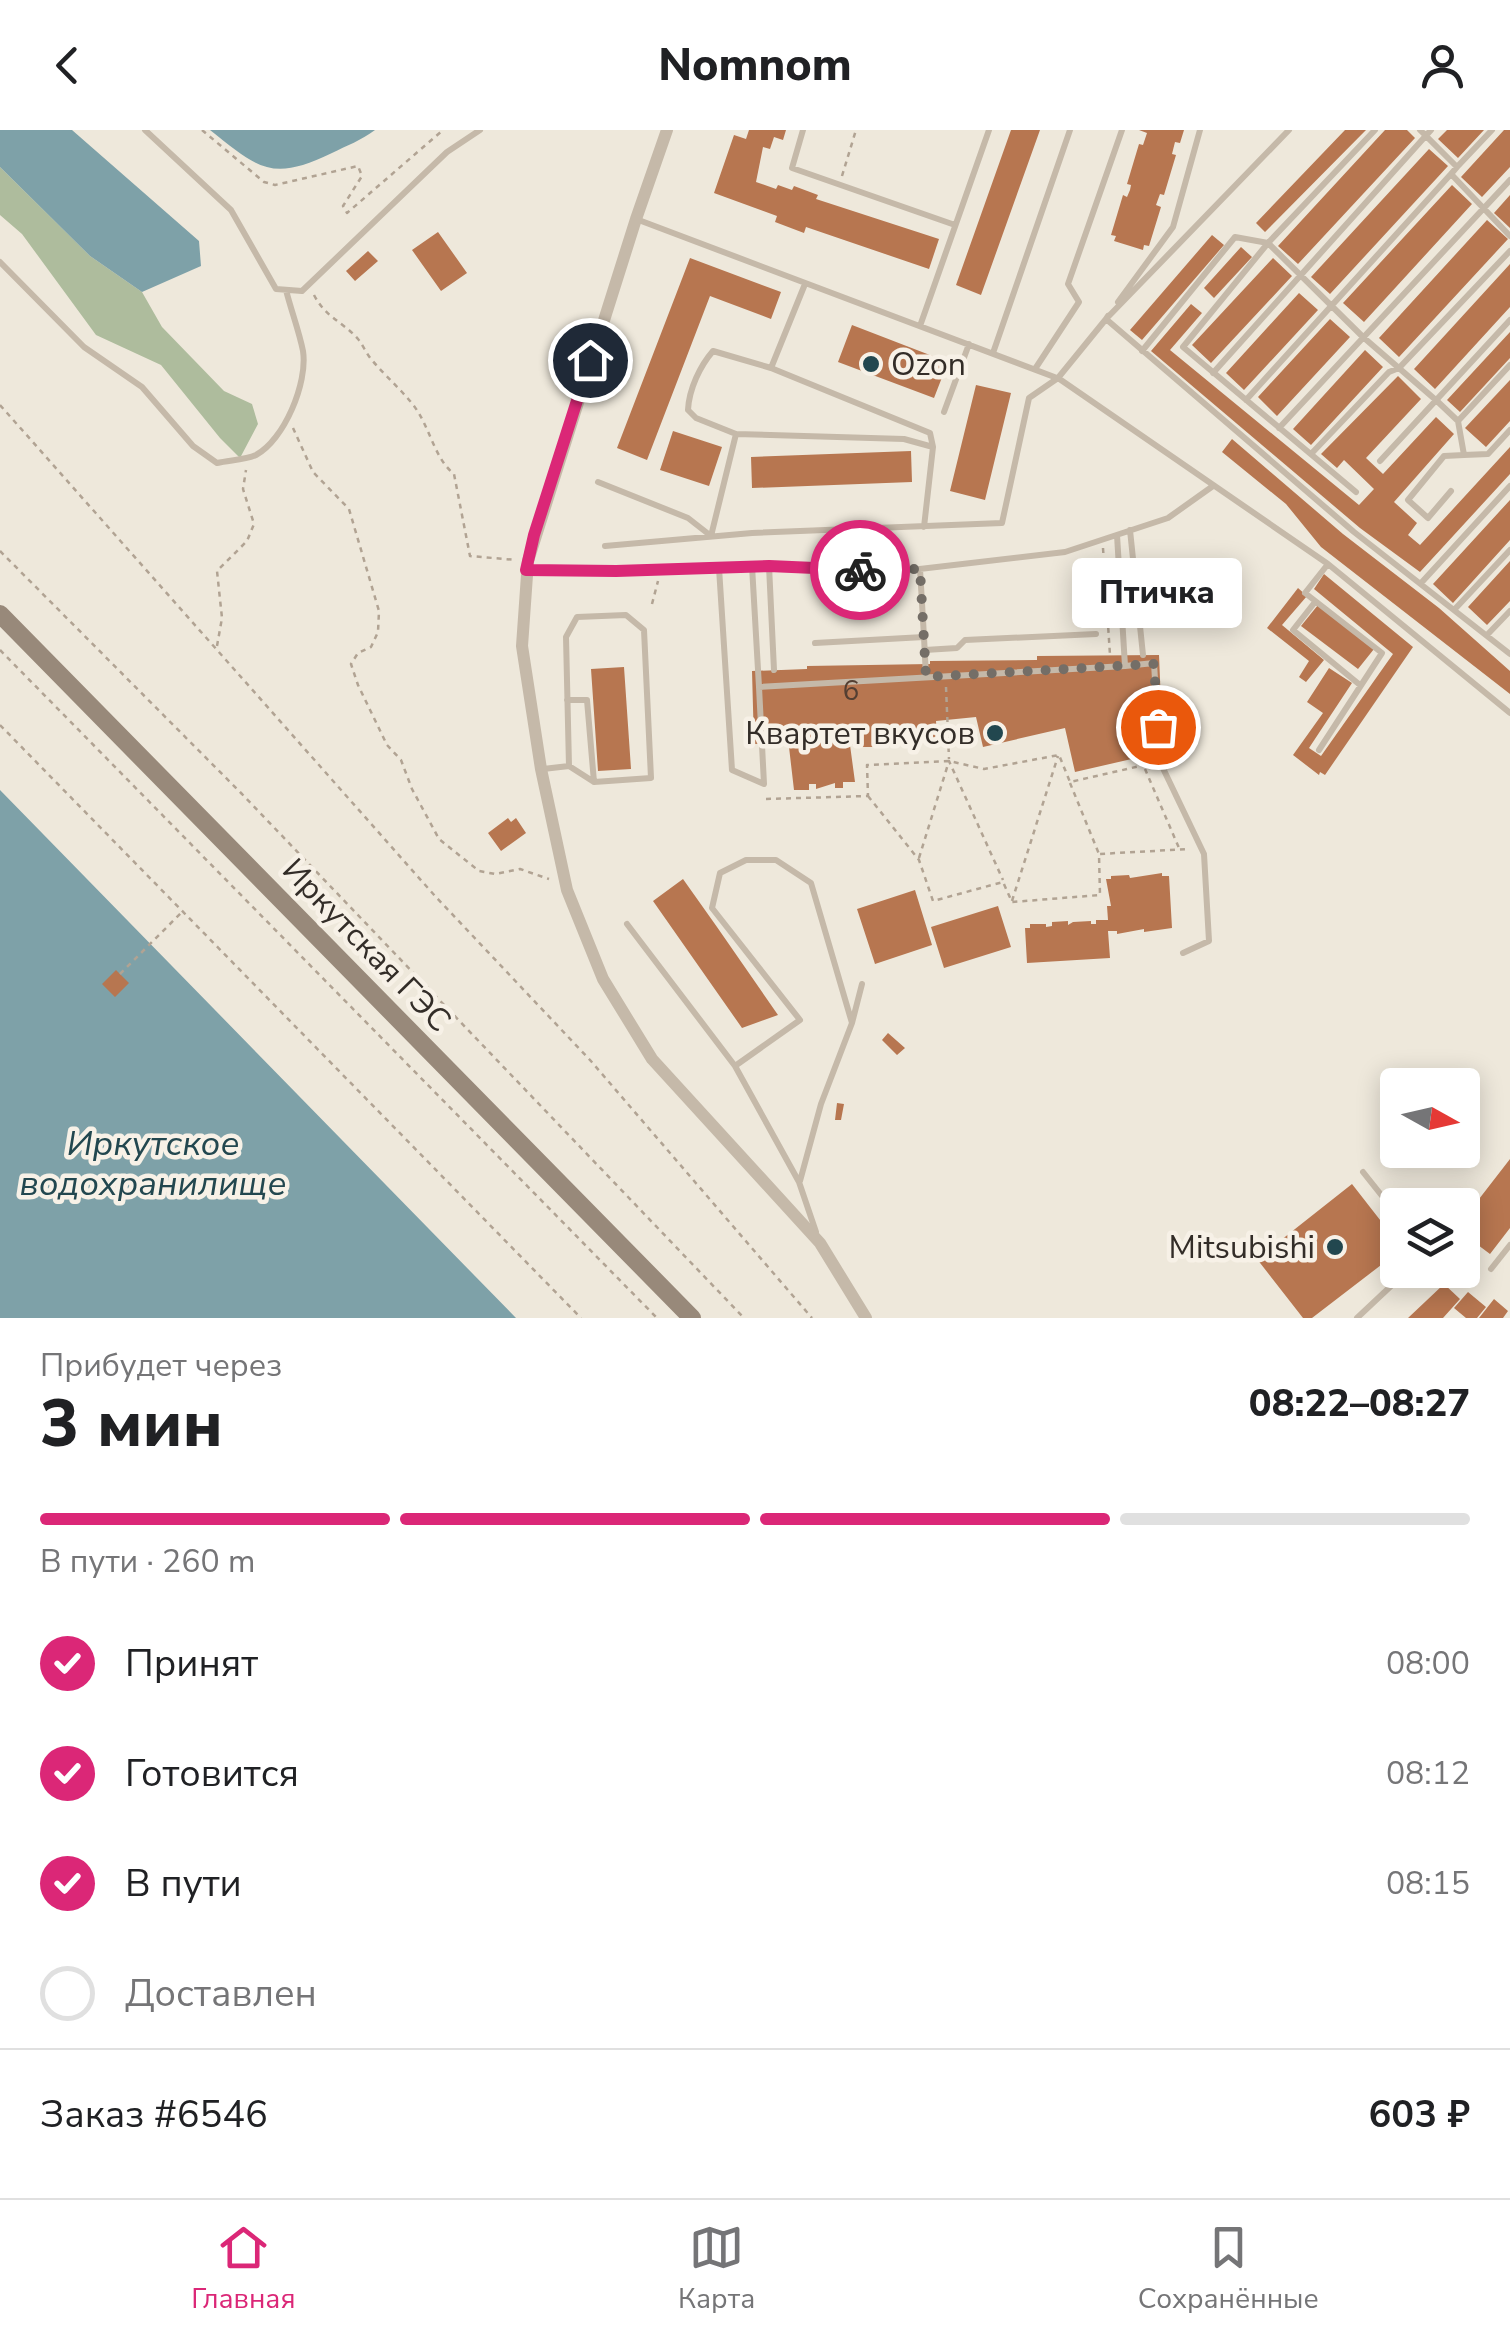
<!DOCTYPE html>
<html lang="ru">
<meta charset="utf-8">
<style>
body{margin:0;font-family:"Nunito Sans",sans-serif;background:#f6f6f6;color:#202124;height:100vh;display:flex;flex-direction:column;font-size:38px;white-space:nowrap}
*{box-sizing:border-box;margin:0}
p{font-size:32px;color:#757577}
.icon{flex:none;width:55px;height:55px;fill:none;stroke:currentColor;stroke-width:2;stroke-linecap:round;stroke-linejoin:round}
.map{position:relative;height:1188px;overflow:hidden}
.sheet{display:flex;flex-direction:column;background:#fff;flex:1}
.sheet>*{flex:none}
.needle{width:65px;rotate:98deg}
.tools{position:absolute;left:1380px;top:938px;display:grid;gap:20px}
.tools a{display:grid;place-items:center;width:100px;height:100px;border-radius:10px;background:#fff;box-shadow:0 5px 25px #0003;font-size:50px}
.pin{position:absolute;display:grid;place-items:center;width:85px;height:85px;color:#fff;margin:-42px;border:5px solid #fff;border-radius:50%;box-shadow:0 2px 10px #0007}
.courier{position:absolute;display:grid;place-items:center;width:100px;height:100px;margin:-50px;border:8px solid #db2777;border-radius:50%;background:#fff;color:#222;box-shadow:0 2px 12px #0007}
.bubble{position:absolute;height:70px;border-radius:10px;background:#fff;box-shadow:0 5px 25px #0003;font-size:32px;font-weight:800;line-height:70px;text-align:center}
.headline em{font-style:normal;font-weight:800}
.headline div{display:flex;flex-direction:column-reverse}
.headline{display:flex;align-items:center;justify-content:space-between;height:170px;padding:0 40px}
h1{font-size:65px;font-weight:800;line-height:75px}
.bar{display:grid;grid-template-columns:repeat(4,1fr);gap:15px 10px;align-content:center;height:120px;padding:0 40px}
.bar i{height:12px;border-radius:8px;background:#e0e0e0}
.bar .selected{background:#db2777}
.bar p{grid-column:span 4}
.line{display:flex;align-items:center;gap:25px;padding:0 40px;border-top:2px solid #e0e0e0}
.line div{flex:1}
ol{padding:0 40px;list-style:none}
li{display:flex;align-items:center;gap:30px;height:110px}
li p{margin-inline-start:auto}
li .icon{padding:10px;border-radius:50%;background:#db2777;color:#fff;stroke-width:4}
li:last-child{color:#757577}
li i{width:55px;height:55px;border:5px solid #e0e0e0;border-radius:50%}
header{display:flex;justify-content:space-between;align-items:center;height:130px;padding:0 40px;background:#fff;font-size:45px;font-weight:800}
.tab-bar{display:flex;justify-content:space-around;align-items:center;height:140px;border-top:2px solid #e0e0e0;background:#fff;font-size:28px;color:#757577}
.tab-bar a{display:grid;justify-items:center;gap:5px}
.tab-bar .selected{color:#db2777}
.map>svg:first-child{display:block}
</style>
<header><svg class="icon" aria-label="back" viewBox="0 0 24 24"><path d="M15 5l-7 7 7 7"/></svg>Nomnom<svg class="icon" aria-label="person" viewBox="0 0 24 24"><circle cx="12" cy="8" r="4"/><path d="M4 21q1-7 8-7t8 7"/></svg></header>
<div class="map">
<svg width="1510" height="1188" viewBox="0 0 1510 1188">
<rect width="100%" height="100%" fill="#eee8db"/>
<path fill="#aebc9d" d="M 0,37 L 90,126 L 142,162 L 162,197 L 224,261 L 252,274 L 258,294 L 240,328 L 220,308 L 161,235 L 96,205 L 22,104 L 0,85 Z"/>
<path fill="#7ea1a8" d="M 0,0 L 72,0 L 199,111 L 201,136 L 142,162 L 90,126 L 0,37 Z
M 210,0 L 375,0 C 362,10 346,16 332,23 C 272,52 259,39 210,0 Z
M 0,660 L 516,1188 L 0,1188 Z"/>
<path fill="#b77650" d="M 749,0 L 786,0 L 783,10 L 774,7 L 770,19 L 763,17 L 756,52 L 776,59 L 778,55 L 792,60 L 794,56 L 818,65 L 816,69 L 939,109 L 929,139 L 806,97 L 804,103 L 775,92 L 777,86 L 714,63 L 734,5 L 746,9 Z
M 1011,0 L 1040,0 L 981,165 L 956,155 Z
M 1139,0 L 1184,0 L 1180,13 L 1175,12 L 1172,24 L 1176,25 L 1164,65 L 1160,64 L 1156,75 L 1161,77 L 1149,116 L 1144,115 L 1143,120 L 1114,111 L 1116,106 L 1111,105 L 1123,65 L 1127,67 L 1130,60 L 1131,55 L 1127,54 L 1139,14 L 1143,15 L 1147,3 Z
M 1345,0 L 1366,0 L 1265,102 L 1256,93 Z
M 1385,0 L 1407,0 L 1415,8 L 1298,134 L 1278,116 Z
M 1447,0 L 1484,0 L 1458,28 L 1438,9 Z
M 1504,0 L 1510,0 L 1510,37 L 1482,67 L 1461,47 Z
M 1429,19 L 1448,36 L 1330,164 L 1311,147 Z
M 1452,55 L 1472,74 L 1364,192 L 1343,173 Z
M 1510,65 L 1510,98 L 1494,83 Z
M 1487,90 L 1508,109 L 1399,227 L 1379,208 Z
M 438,102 L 467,143 L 441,161 L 412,120 Z
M 1212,105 L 1224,115 L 1142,210 L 1130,200 Z
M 1241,117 L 1252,127 L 1214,168 L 1204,158 Z
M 368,121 L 378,131 L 355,151 L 346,141 Z
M 690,128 L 781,162 L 771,189 L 710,166 L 647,330 L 617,318 Z
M 1273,128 L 1292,146 L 1211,233 L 1192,215 Z
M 1510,134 L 1510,177 L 1435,259 L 1414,239 Z
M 1299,163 L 1318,180 L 1244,260 L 1226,243 Z
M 1191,174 L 1202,183 L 1170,220 L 1359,375 L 1374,359 L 1344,330 L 1337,338 L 1321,324 L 1398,246 L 1421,269 L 1366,328 L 1383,344 L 1436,287 L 1454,304 L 1394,372 L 1417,393 L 1408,405 L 1420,415 L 1510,317 L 1510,344 L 1420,442 L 1360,398 L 1151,221 Z
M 1330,189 L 1350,207 L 1277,286 L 1258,267 Z
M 852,195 L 948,232 L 934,268 L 838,232 Z
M 1510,202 L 1510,228 L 1460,282 L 1447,270 Z
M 1365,220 L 1383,237 L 1311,315 L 1293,299 Z
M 1510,250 L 1510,291 L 1486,317 L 1465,298 Z
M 976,255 L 1011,263 L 985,370 L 950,361 Z
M 673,301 L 722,317 L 709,356 L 660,340 Z
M 1232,309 L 1343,404 L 1439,478 L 1510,541 L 1510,564 L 1321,417 L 1286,374 L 1222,322 Z
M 911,321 L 912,352 L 752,358 L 751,327 Z
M 1510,370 L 1510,410 L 1453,473 L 1433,454 Z
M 1510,431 L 1510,471 L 1487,495 L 1468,477 Z
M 1324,444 L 1413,517 L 1325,645 L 1320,642 L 1319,645 L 1293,625 L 1323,583 L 1307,572 L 1329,538 L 1352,553 L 1309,618 L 1321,626 L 1393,524 L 1314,459 Z
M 1298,458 L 1307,466 L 1282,495 L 1324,530 L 1306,552 L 1299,547 L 1309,531 L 1267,498 Z
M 1318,475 L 1374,519 L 1358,539 L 1301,496 Z
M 1159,525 L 1162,597 L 1131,602 L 1136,628 L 1075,642 L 1065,598 L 983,617 L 976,587 L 936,591 L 937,611 L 899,612 L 899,617 L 858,617 L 857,606 L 855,606 L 855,615 L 850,615 L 855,652 L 843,652 L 843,658 L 835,658 L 835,653 L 816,659 L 816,654 L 809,654 L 809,660 L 794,660 L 789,617 L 794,617 L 794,607 L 783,607 L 783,613 L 754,614 L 752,541 L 807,539 L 807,536 L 930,534 L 930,531 L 1037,530 L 1037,526 Z
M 624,537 L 631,639 L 598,641 L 591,539 Z
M 508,688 L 511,692 L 516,688 L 526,703 L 501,721 L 488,703 Z
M 1162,743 L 1162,746 L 1169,746 L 1172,798 L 1144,802 L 1144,799 L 1117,804 L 1117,801 L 1108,801 L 1110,828 L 1027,833 L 1025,798 L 1030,798 L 1030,794 L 1046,794 L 1046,797 L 1052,796 L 1052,792 L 1068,791 L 1068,795 L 1073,792 L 1091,791 L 1091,794 L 1096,794 L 1096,790 L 1108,790 L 1107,776 L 1111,776 L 1106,749 L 1111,749 L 1111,746 L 1129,745 L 1130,748 Z
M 683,749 L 717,797 L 778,885 L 742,898 L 653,771 Z
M 915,760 L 932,815 L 875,834 L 857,779 Z
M 998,776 L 1011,817 L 944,838 L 931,797 Z
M 116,840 L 129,853 L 115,867 L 102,854 Z
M 888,903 L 905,918 L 897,925 L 882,910 Z
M 837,973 L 844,974 L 841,990 L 835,990 Z
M 1510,1029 L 1510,1098 L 1490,1124 L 1462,1103 L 1462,1091 Z
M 1352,1054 L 1398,1113 L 1398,1122 L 1312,1188 L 1303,1188 L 1257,1129 Z
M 1444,1154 L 1460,1169 L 1443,1188 L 1408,1188 Z
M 1468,1162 L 1486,1177 L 1477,1188 L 1466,1188 L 1454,1178 Z
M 1494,1169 L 1508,1181 L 1503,1188 L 1479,1188 Z"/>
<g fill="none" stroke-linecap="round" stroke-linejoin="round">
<path stroke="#b1a393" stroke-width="2.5" stroke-dasharray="5 5" stroke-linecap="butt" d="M 202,0 L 264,52 L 275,55 L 358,36 L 362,46 L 343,76 L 347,83 L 443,0
M 842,46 L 856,0
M 314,165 C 326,188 342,191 358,209 C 363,215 366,223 371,229 C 385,246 401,259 414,276 C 430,297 434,328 454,344 L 470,426 L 516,430
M 0,275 L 435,766 L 590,930 L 812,1188
M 293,298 L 313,342 L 349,379 L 379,481 L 378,502 L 371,517 L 358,523 L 351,534 L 358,555 L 387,615 L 401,630 L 412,659 L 439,709 L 479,741 L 495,744 L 520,739 L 549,749
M 1103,418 L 1110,525
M 0,421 L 241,663 L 744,1188
M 652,474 L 658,451
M 217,516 L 222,488 L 217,441 L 247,411 L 254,394 L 243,359 L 246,340
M 0,520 L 657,1188
M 946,557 L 949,629
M 0,595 L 581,1188
M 1145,639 L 1179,718
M 1070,653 L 1099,724
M 868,666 L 919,730 L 933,771 L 1003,752 L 1012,772 L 1100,765 L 1099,724 L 1189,719
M 766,669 L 868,666 L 867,635 L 949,631 L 984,639 L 1059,625 L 1070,652 L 1149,634
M 919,728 L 949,631 L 1003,750
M 1012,771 L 1058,626
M 120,844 L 182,782"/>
<path stroke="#c5b9a9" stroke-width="6" d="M 145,0 L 231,80 L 276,159 L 302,161 L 447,22 L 480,0
M 803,0 L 792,38 L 955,95
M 1289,0 L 1106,189 L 1058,248 L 1328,434 L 1510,583
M 1420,0 L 1457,37 L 1451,44 L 1510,106
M 1457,37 L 1492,0
M 636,89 L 1057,248
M 0,132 L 84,217 L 142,257 L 193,316 L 217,333 C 229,330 245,330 256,325 C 284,310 308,253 303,221 C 299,201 291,180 286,160
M 805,154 L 771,238 L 930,303 L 933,317 L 924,397
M 1118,172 L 1173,97 L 1200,0
M 1108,186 L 1106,189 L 1354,402 L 1510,524
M 920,196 L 989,0
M 1142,221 L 1235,107 L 1268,113 L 1363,207 L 1437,271 L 1458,291 L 1464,325 L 1488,324 L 1510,300
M 993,223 L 1070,0
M 771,238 L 713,221 C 700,236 689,259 688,280 L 696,288 L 736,304 L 904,309 L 933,317
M 1035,239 L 1079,172 L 1068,154 L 1122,0
M 1213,243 L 1431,0
M 1246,270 L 1451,44
M 944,282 L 969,214
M 1458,291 L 1510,235
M 1279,298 L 1510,50
M 1311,324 L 1389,242 L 1399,238 L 1510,121
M 1380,331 L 1510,190
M 598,352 L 688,388 L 711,406 L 736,304
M 1451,361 L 1428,388 L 1408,370 L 1444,326 L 1464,325
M 1356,362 L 1183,217 L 1268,113 L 1375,0
M 1130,400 L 1143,525
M 605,416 L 752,403 L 1002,393 L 1029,268 L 1058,248
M 752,436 L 759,557
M 769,436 L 774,540
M 719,438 L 732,640 L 764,654 L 759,557 L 1125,536 L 1117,405
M 526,441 L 639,441 L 769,436 L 894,442 L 1065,422 L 1168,388 L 1213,356
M 1422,452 L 1510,356
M 1315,472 L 1293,500 L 1360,555
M 1454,480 L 1510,420
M 1487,505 L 1510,481
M 924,507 L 926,547
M 815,513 L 924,507 L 920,439
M 925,520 L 957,518 L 965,510 L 1096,504
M 1125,536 L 1154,533 L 1160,632 L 1204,724 L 1209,811 L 1183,823
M 567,570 L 587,570 L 594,652
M 1319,620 L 1382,523 L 1305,463 L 1328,434
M 543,639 L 569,636 L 594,652 L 651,648 L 644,500 L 626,485 L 577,487 L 566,507 L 569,636
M 627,794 L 735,936 L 799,1052 L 816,1102
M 735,936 L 800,890 L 712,778 L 720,743 L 746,730 L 776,730 L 811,753 L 852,893
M 1363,1042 L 1398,1086
M 800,1051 L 821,974 L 852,893 L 862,854
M 1491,1139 L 1510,1115
M 1357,1188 L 1408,1140"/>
<path stroke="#c5b9a9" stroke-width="12" d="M 667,0 L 636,89 L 528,431 L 522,516 L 541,639 L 567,760 L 603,849 L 652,929 L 820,1113 L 866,1188"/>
<path stroke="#98897a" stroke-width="18" d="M 0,484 L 692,1188"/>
</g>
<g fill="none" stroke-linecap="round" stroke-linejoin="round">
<path stroke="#746e67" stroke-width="10" stroke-dasharray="0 18" d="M 860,440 L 920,439 L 926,547 L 1154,534 L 1158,597"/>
<path stroke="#db2777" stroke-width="12" d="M 590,230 L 534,405 L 526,440 L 616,441 L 769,436 L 860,440"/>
</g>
<g fill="#22474f" stroke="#f7f1e7" stroke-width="4">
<circle cx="871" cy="234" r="10"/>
<circle cx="995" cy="603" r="10"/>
<circle cx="1335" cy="1117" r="10"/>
</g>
<g text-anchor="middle" stroke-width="9" stroke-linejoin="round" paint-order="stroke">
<g font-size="28" fill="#543f32">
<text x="851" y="570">6</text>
</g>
<g font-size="32" fill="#332d28" stroke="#f7f1e7" text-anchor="end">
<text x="891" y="245" text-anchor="start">Ozon</text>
<text x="975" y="614">Квартет вкусов</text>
<text x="1315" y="1128">Mitsubishi</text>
</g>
<g font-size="32" fill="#332d28" stroke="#f7f1e7">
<text transform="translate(367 815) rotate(46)" y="11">Иркутская ГЭС</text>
</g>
<g font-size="35" font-style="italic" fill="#22474f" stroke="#f7f1e7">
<text x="153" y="1025">Иркутское<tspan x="153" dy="40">водохранилище</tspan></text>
</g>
</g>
</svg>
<div class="tools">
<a><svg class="needle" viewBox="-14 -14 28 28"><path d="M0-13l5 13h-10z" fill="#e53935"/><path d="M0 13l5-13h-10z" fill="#757577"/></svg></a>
<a><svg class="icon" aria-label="layers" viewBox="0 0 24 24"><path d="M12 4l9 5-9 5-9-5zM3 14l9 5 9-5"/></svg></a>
</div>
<div class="pin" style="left:1158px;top:597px;background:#ea580c"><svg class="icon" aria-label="bag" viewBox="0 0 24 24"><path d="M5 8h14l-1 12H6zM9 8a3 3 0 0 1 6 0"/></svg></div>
<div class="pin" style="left:590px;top:230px;background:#1f2937"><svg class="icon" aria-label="home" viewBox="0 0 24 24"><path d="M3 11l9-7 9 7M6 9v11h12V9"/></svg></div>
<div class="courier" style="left:860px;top:440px"><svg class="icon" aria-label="bike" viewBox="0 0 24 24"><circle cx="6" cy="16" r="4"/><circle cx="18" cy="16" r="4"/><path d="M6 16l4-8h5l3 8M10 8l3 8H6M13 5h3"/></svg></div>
<div class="bubble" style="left:1072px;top:428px;width:170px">Птичка</div>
</div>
<section class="sheet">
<div class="headline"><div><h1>3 мин</h1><p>Прибудет через</p></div><em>08:22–08:27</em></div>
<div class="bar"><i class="selected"></i><i class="selected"></i><i class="selected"></i><i></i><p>В пути · 260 m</p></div>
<ol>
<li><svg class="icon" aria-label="check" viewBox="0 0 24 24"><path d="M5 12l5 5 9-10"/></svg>Принят<p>08:00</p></li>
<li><svg class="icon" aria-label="check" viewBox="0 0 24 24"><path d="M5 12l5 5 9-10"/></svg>Готовится<p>08:12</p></li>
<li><svg class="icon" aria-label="check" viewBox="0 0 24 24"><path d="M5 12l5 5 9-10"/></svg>В пути<p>08:15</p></li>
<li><i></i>Доставлен</li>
</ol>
<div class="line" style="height:130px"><div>Заказ #6546</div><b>603 ₽</b></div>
</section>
<nav class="tab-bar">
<a class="selected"><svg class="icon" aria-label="home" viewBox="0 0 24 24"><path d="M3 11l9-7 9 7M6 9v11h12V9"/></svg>Главная</a>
<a><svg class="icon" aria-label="map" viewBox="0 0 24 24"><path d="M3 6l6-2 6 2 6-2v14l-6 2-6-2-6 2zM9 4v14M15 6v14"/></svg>Карта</a>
<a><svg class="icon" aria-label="saved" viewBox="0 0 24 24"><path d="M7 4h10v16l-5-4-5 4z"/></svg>Сохранённые</a>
</nav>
